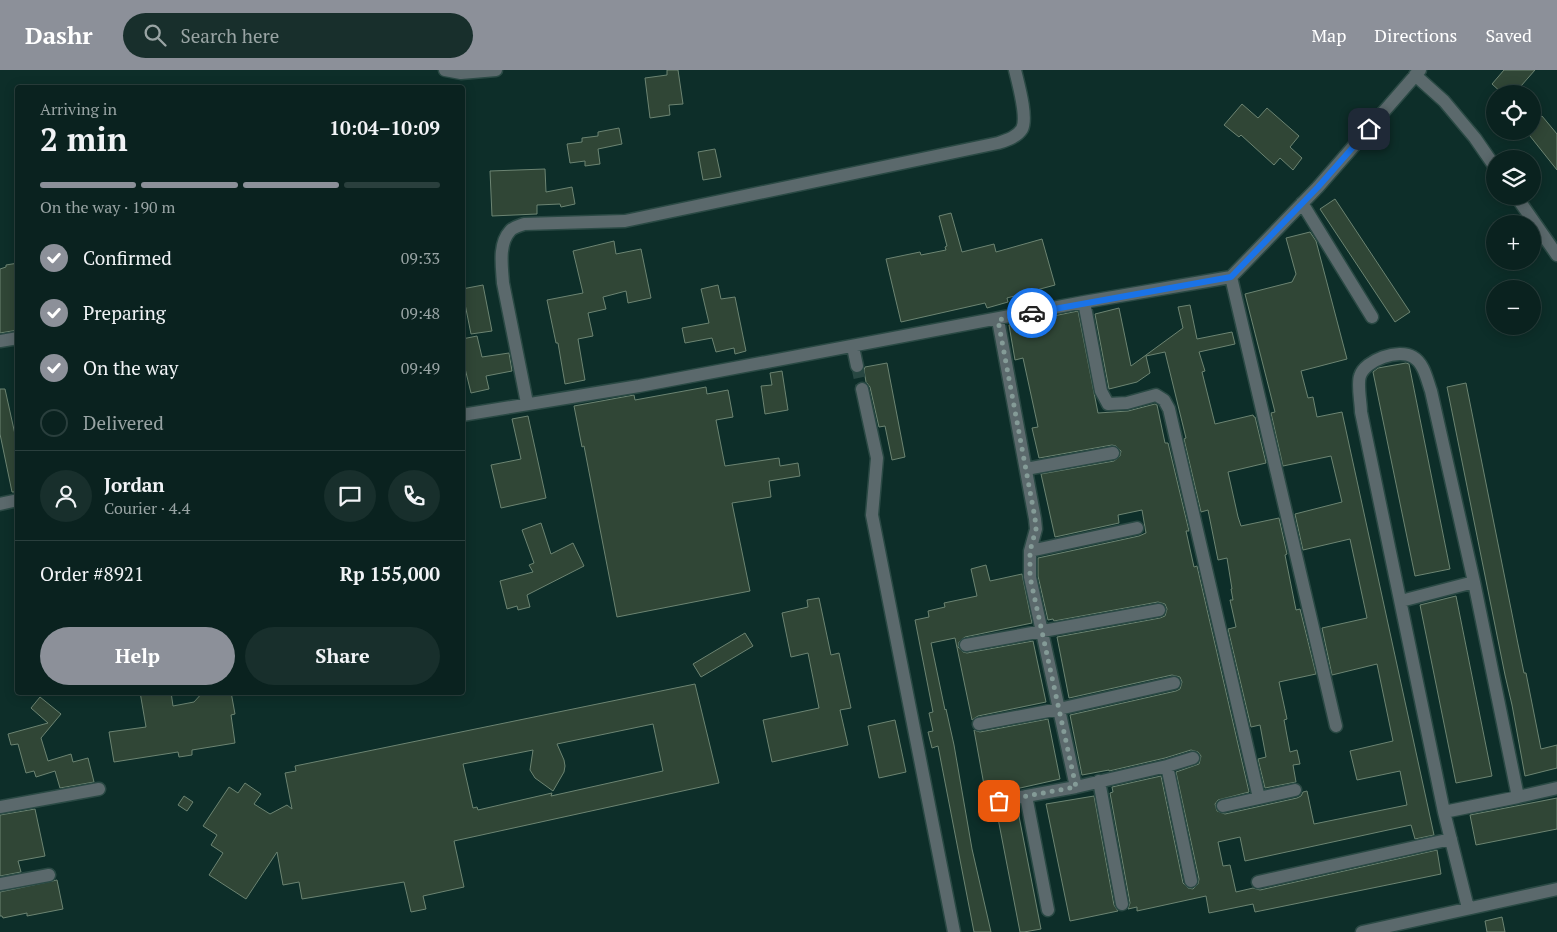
<!DOCTYPE html>
<meta charset="utf-8">
<style>
body{margin:0;font-family:"PT Serif",serif;background:#182f2c;color:#f1f3f6;height:100vh;display:flex;flex-direction:column;font-size:19px;white-space:nowrap}
*{box-sizing:border-box;margin:0}
p{font-size:16px;color:#99a4a4}
.icon{flex:none;width:28px;height:28px;fill:none;stroke:currentColor;stroke-width:2;stroke-linecap:round;stroke-linejoin:round}
.map{position:relative;flex:1;overflow:hidden}
.side{position:absolute;left:15px;top:15px;width:450px;height:610px;display:flex;flex-direction:column;background:#0a221f;border-radius:5px;box-shadow:0 2px 12px #0003,0 0 0 1px #2a3f3d}
.side>*{flex:none}
.tools{position:absolute;left:1486px;top:15px;display:grid;gap:10px}
.tools a{display:grid;place-items:center;width:55px;height:55px;border-radius:50%;background:#0a221f;box-shadow:0 2px 12px #0003,0 0 0 1px #2a3f3d;font-size:25px}
.pin{position:absolute;display:grid;place-items:center;width:42px;height:42px;color:#fff;margin:-21px;border-radius:10px;box-shadow:0 2px 8px #0006}
.courier{position:absolute;display:grid;place-items:center;width:50px;height:50px;margin:-25px;border:4px solid #1a73e8;border-radius:50%;background:#fff;color:#222;box-shadow:0 1px 6px #0007}
.overview em{font-style:normal;font-weight:700}
.overview div{display:flex;flex-direction:column-reverse}
.overview{display:flex;align-items:center;justify-content:space-between;height:85px;padding:0 25px}
h1{font-size:32px;font-weight:700;line-height:38px}
.bar{display:grid;grid-template-columns:repeat(4,1fr);gap:8px 5px;align-content:center;height:60px;padding:0 25px}
.bar i{height:6px;border-radius:4px;background:#2a3f3d}
.bar .active{background:#8c9099}
.bar p{grid-column:span 4}
.line{display:flex;align-items:center;gap:12px;padding:0 25px;border-top:1px solid #2a3f3d}
.line div{flex:1}
.round{display:grid;place-items:center;flex:none;width:52px;height:52px;border-radius:26px;background:#182f2c}
ol{padding:0 25px;list-style:none}
li{display:flex;align-items:center;gap:15px;height:55px}
li p{margin-inline-start:auto}
li .icon{padding:5px;border-radius:50%;background:#8c9099;color:#fff;stroke-width:4}
li:last-child{color:#99a4a4}
li i{width:28px;height:28px;border:2px solid #2a3f3d;border-radius:50%}
.button{display:flex;gap:10px;margin-top:auto;padding:10px 25px}
.button a{flex:1;height:58px;border-radius:30px;background:#8c9099;color:#fff;font-size:20px;font-weight:700;line-height:58px;text-align:center}
.button a+a{background:#182f2c;color:#f1f3f6}
header{display:flex;align-items:center;gap:30px;box-sizing:border-box;height:70px;padding:0 25px;background:#8c9099;color:#fff}
header strong{font-size:24px}
nav{display:flex;gap:28px;margin-inline-start:auto;font-size:18px}
.search{width:350px;height:45px;background:#182f2c;display:flex;align-items:center;gap:12px;box-sizing:border-box;padding:0 18px;border-radius:28px;color:#99a4a4;font-size:19px}
.map>svg:first-child{display:block}
</style>
<header>
<strong>Dashr</strong>
<div class="search"><svg class="icon" aria-label="search" viewBox="0 0 24 24"><circle cx="10" cy="10" r="6"/><path d="M15 15l6 6"/></svg>Search here</div>
<nav><a>Map</a><a>Directions</a><a>Saved</a></nav>
</header>
<div class="map">
<svg width="1557" height="862" viewBox="0 0 1557 862">
<rect width="100%" height="100%" fill="#0d2e29"/>
<path fill="#304636" stroke="#6c8472" fill-rule="evenodd" d="M 667,0 L 678,0 L 683,34 L 669,35 L 670,45 L 650,48 L 645,8 L 667,5 Z
M 1504,0 L 1535,0 L 1514,24 L 1503,24 L 1492,14 Z
M 1242,34 L 1258,48 L 1267,38 L 1299,66 L 1290,77 L 1302,88 L 1293,100 L 1280,88 L 1274,95 L 1241,65 L 1239,67 L 1224,55 Z
M 1542,46 L 1557,64 L 1557,100 L 1526,61 L 1532,61 L 1532,53 Z
M 619,58 L 622,74 L 598,79 L 600,94 L 585,96 L 585,91 L 570,93 L 567,74 L 582,72 L 582,68 L 598,66 L 598,62 Z
M 715,79 L 721,107 L 703,110 L 698,82 Z
M 545,99 L 546,122 L 572,117 L 575,134 L 561,137 L 560,134 L 537,135 L 537,144 L 492,146 L 490,101 Z
M 1335,129 L 1410,242 L 1395,252 L 1320,139 Z
M 951,143 L 962,182 L 994,174 L 996,182 L 1042,169 L 1055,215 L 1007,228 L 1008,232 L 987,238 L 985,233 L 901,252 L 886,189 L 920,182 L 921,185 L 946,180 L 945,177 L 947,176 L 939,146 Z
M 1310,162 L 1316,171 L 1347,289 L 1301,301 L 1308,328 L 1313,327 L 1317,347 L 1342,342 L 1434,765 L 1415,769 L 1411,755 L 1245,791 L 1240,767 L 1218,772 L 1223,796 L 1230,795 L 1236,822 L 1253,818 L 1260,820 L 1437,780 L 1441,804 L 1255,842 L 1253,834 L 1209,843 L 1206,826 L 1137,841 L 1137,837 L 1128,839 L 1130,833 L 1110,723 L 1113,722 L 1112,717 L 1161,706 L 1183,813 L 1188,818 L 1193,819 L 1198,814 L 1199,809 L 1176,702 L 1199,694 L 1201,686 L 1198,682 L 1191,680 L 1165,688 L 1109,701 L 1109,700 L 1082,705 L 1070,645 L 1176,621 L 1180,619 L 1182,612 L 1180,607 L 1172,605 L 1069,628 L 1057,567 L 1160,548 L 1165,546 L 1167,539 L 1165,534 L 1158,532 L 1054,551 L 1053,549 L 1048,550 L 1038,506 L 1038,488 L 1139,466 L 1146,463 L 1142,440 L 1118,445 L 1119,453 L 1055,467 L 1041,404 L 1114,391 L 1120,386 L 1121,381 L 1116,376 L 1112,375 L 1039,388 L 1032,358 L 1038,357 L 1023,288 L 1015,290 L 1009,255 L 1078,241 L 1098,343 L 1128,341 L 1155,334 L 1157,335 L 1165,373 L 1168,373 L 1189,461 L 1186,461 L 1194,497 L 1197,496 L 1249,722 L 1218,730 L 1215,734 L 1217,741 L 1225,744 L 1297,728 L 1301,726 L 1303,722 L 1307,721 L 1314,754 L 1407,735 L 1400,701 L 1357,710 L 1350,681 L 1393,671 L 1377,594 L 1332,605 L 1322,558 L 1367,548 L 1350,469 L 1303,480 L 1295,444 L 1342,432 L 1331,386 L 1283,396 L 1271,343 L 1275,342 L 1245,224 L 1292,212 L 1296,204 L 1286,168 Z
M 614,171 L 616,184 L 641,179 L 651,228 L 628,233 L 626,221 L 603,227 L 606,239 L 588,243 L 593,266 L 578,269 L 585,310 L 565,314 L 558,273 L 556,273 L 547,230 L 583,223 L 573,181 Z
M 18,193 L 18,260 L 0,263 L 0,199 L 6,197 L 6,195 Z
M 483,215 L 492,261 L 471,264 L 462,219 Z
M 718,215 L 721,229 L 735,227 L 746,281 L 735,284 L 734,278 L 716,282 L 712,268 L 685,273 L 682,258 L 709,253 L 701,219 Z
M 1190,235 L 1197,269 L 1232,262 L 1235,274 L 1199,282 L 1205,301 L 1202,302 L 1215,354 L 1253,345 L 1254,347 L 1255,347 L 1266,393 L 1228,402 L 1238,447 L 1241,456 L 1279,448 L 1287,484 L 1285,485 L 1296,540 L 1300,539 L 1316,604 L 1279,612 L 1287,649 L 1284,650 L 1290,682 L 1297,680 L 1300,694 L 1293,695 L 1296,712 L 1265,718 L 1258,689 L 1266,687 L 1260,655 L 1251,657 L 1228,559 L 1236,557 L 1230,530 L 1233,530 L 1231,519 L 1232,519 L 1227,488 L 1218,490 L 1208,440 L 1201,442 L 1184,369 L 1186,368 L 1165,282 L 1146,286 L 1150,303 L 1137,312 L 1109,319 L 1095,244 L 1119,238 L 1131,296 L 1183,258 L 1178,237 Z
M 477,266 L 482,287 L 509,283 L 512,301 L 486,306 L 489,319 L 471,323 L 462,286 L 462,269 Z
M 887,293 L 905,387 L 892,390 L 885,356 L 879,357 L 870,317 L 866,312 L 864,300 L 865,297 Z
M 1406,293 L 1409,294 L 1450,499 L 1415,506 L 1373,302 L 1378,298 Z
M 782,301 L 788,340 L 765,344 L 761,316 L 772,315 L 770,303 Z
M 1466,313 L 1518,574 L 1524,603 L 1526,603 L 1541,679 L 1557,675 L 1557,698 L 1525,706 L 1512,635 L 1505,605 L 1447,317 Z
M 706,317 L 707,324 L 728,320 L 733,347 L 716,350 L 725,396 L 779,388 L 780,396 L 798,393 L 800,406 L 769,411 L 771,427 L 732,433 L 750,521 L 617,547 L 584,376 L 582,377 L 574,336 L 634,325 L 635,330 Z
M 0,319 L 5,319 L 18,378 L 18,422 L 12,422 L 0,364 Z
M 528,346 L 546,428 L 501,438 L 491,395 L 521,389 L 512,349 Z
M 541,453 L 551,484 L 573,473 L 584,496 L 527,525 L 530,537 L 518,540 L 517,536 L 507,539 L 500,511 L 533,502 L 529,495 L 534,493 L 522,460 Z
M 986,495 L 990,511 L 1022,504 L 1032,553 L 965,567 L 959,572 L 958,577 L 963,582 L 967,583 L 1033,571 L 1046,632 L 978,646 L 972,650 L 955,568 L 931,573 L 945,640 L 946,639 L 954,675 L 972,779 L 991,862 L 974,862 L 938,676 L 932,678 L 928,662 L 933,661 L 929,643 L 933,642 L 915,550 L 929,547 L 928,541 L 945,537 L 944,533 L 977,526 L 971,499 Z
M 1456,526 L 1492,706 L 1456,713 L 1420,535 Z
M 819,528 L 831,585 L 839,583 L 851,638 L 840,640 L 848,675 L 772,692 L 763,650 L 819,638 L 808,583 L 791,587 L 782,543 L 808,537 L 807,530 Z
M 745,563 L 753,576 L 701,607 L 693,594 Z
M 695,614 L 719,713 L 454,771 L 464,817 L 423,826 L 426,839 L 411,842 L 404,812 L 302,829 L 299,812 L 283,815 L 277,782 L 246,829 L 209,805 L 223,783 L 211,775 L 217,765 L 203,756 L 229,717 L 238,723 L 245,713 L 261,724 L 254,734 L 270,744 L 287,735 L 292,739 L 285,703 L 296,701 L 295,696 ZM 653,654 L 663,701 L 551,726 L 552,723 L 478,740 L 477,737 L 473,738 L 463,694 L 533,680 L 530,700 L 535,708 L 553,721 L 564,702 L 565,696 L 564,690 L 557,674 Z
M 140,622 L 171,622 L 173,636 L 194,632 L 203,622 L 231,622 L 235,644 L 231,645 L 235,673 L 192,680 L 192,685 L 179,687 L 178,682 L 114,692 L 109,662 L 146,657 Z
M 40,627 L 61,644 L 41,668 L 48,691 L 71,684 L 73,692 L 88,688 L 94,712 L 60,718 L 55,701 L 36,707 L 34,701 L 26,703 L 18,674 L 11,675 L 8,664 L 48,653 L 31,638 Z
M 1048,649 L 1060,709 L 998,723 L 993,726 L 986,726 L 974,660 L 980,662 Z
M 895,650 L 906,702 L 879,708 L 868,656 Z
M 184,726 L 193,732 L 187,741 L 178,735 Z
M 1094,726 L 1114,835 L 1118,841 L 1070,851 L 1046,734 Z
M 1557,728 L 1557,759 L 1476,775 L 1470,745 Z
M 1017,736 L 1041,859 L 1024,862 L 1020,862 L 996,738 Z
M 35,739 L 45,786 L 18,791 L 21,802 L 0,806 L 0,745 Z
M 57,810 L 63,839 L 27,846 L 27,843 L 3,848 L 2,846 L 0,846 L 0,822 Z
M 1502,847 L 1505,862 L 1487,862 L 1485,851 Z"/>
<g fill="none" stroke-linecap="round" stroke-linejoin="round">
<path stroke="#284742" stroke-width="12" stroke-dasharray="12 6" stroke-linecap="butt" d="M 857,296 L 862,319"/>
<g stroke="#2a4944" stroke-width="15">
<path id="minor" d="M 445,0 L 461,3 L 496,0
M 1415,5 L 1444,31 L 1475,68 L 1495,97
M 1516,126 L 1557,185
M 1302,133 L 1372,247
M 1231,207 L 1336,656
M 1084,232 L 1101,321 L 1108,334 L 1127,333 L 1156,325 L 1164,330 L 1169,339 L 1259,728
M 998,250 L 1035,449 L 1036,459 L 1030,481 L 1030,507 L 1076,717 L 999,731
M 0,271 L 18,268
M 853,277 L 857,296
M 862,319 L 877,388 L 872,445 L 954,862
M 527,333 L 503,213 C 502,197 498,174 510,161 C 513,157 519,156 524,154 L 625,151 L 998,73 C 1007,70 1017,67 1022,59 C 1028,47 1018,13 1015,0
M 462,345 L 639,316 L 1084,232 L 1231,207 L 1318,117 L 1420,0
M 1026,399 L 1113,383
M 0,434 L 18,430
M 1030,481 L 1137,458
M 1401,531 L 1474,512
M 966,575 L 1159,540
M 979,654 L 1059,639 L 1174,613
M 1167,696 L 1191,811
M 1099,711 L 1122,834
M 1076,717 L 1167,696 L 1193,688
M 1026,726 L 1048,840
M 1518,727 L 1557,718
M 1223,736 L 1295,720
M 0,737 L 99,719
M 1444,742 L 1518,727 L 1474,512 L 1431,321 C 1427,310 1424,293 1413,287 C 1399,278 1365,290 1360,306 C 1357,314 1361,333 1361,342 L 1444,742 L 1468,838
M 1258,812 L 1451,769
M 0,814 L 49,805
M 1362,862 L 1557,819"/>
</g>
<use href="#minor" stroke="#5b696c" stroke-width="12"/>
</g>
<g fill="none" stroke-linecap="round" stroke-linejoin="round">
<path stroke="#849b97" stroke-width="5" stroke-dasharray="0 9" d="M 999,731 L 1076,717 L 1030,507 L 1030,481 L 1036,459 L 1035,448 L 998,250 L 1032,243"/>
<path stroke="#1a73e8" stroke-width="6" d="M 1032,243 L 1231,207 L 1318,117 L 1369,59"/>
</g>
</svg>
<div class="tools">
<a><svg class="icon" aria-label="locate" viewBox="0 0 24 24"><circle cx="12" cy="12" r="6"/><path d="M12 2v4M12 18v4M2 12h4M18 12h4"/></svg></a>
<a><svg class="icon" aria-label="layers" viewBox="0 0 24 24"><path d="M12 4l9 5-9 5-9-5zM3 14l9 5 9-5"/></svg></a>
<a>+</a>
<a>−</a>
</div>
<div class="pin" style="left:999px;top:731px;background:#ea580c"><svg class="icon" aria-label="bag" viewBox="0 0 24 24"><path d="M5 8h14l-1 12H6zM9 8a3 3 0 0 1 6 0"/></svg></div>
<div class="pin" style="left:1369px;top:59px;background:#1f2937"><svg class="icon" aria-label="home" viewBox="0 0 24 24"><path d="M3 11l9-7 9 7M6 9v11h12V9"/></svg></div>
<div class="courier" style="left:1032px;top:243px"><svg class="icon" aria-label="car" viewBox="0 0 24 24"><path d="M5 17H2v-5l4-1 3-4h7l3 4 3 1v5h-3M9 17h6M6 11h13"/><circle cx="7" cy="17" r="2"/><circle cx="17" cy="17" r="2"/></svg></div>
<section class="side">
<div class="overview"><div><h1>2 min</h1><p>Arriving in</p></div><em>10:04–10:09</em></div>
<div class="bar"><i class="active"></i><i class="active"></i><i class="active"></i><i></i><p>On the way · 190 m</p></div>
<ol>
<li><svg class="icon" aria-label="check" viewBox="0 0 24 24"><path d="M5 12l5 5 9-10"/></svg>Confirmed<p>09:33</p></li>
<li><svg class="icon" aria-label="check" viewBox="0 0 24 24"><path d="M5 12l5 5 9-10"/></svg>Preparing<p>09:48</p></li>
<li><svg class="icon" aria-label="check" viewBox="0 0 24 24"><path d="M5 12l5 5 9-10"/></svg>On the way<p>09:49</p></li>
<li><i></i>Delivered</li>
</ol>
<div class="line" style="height:90px"><a class="round"><svg class="icon" aria-label="person" viewBox="0 0 24 24"><circle cx="12" cy="8" r="4"/><path d="M4 21q1-7 8-7t8 7"/></svg></a><div><b>Jordan</b><p>Courier · 4.4</p></div><a class="round"><svg class="icon" aria-label="chat" viewBox="0 0 24 24"><path d="M4 5h16v11H9l-5 4z"/></svg></a><a class="round"><svg class="icon" aria-label="phone" viewBox="0 0 24 24"><path d="M5 4h4l2 5-3 2q2 4 5 5l2-3 5 2v4C11 20 4 13 5 4z"/></svg></a></div>
<div class="line" style="height:65px"><div>Order #8921</div><b>Rp 155,000</b></div>
<div class="button"><a>Help</a><a>Share</a></div>
</section>
</div>
